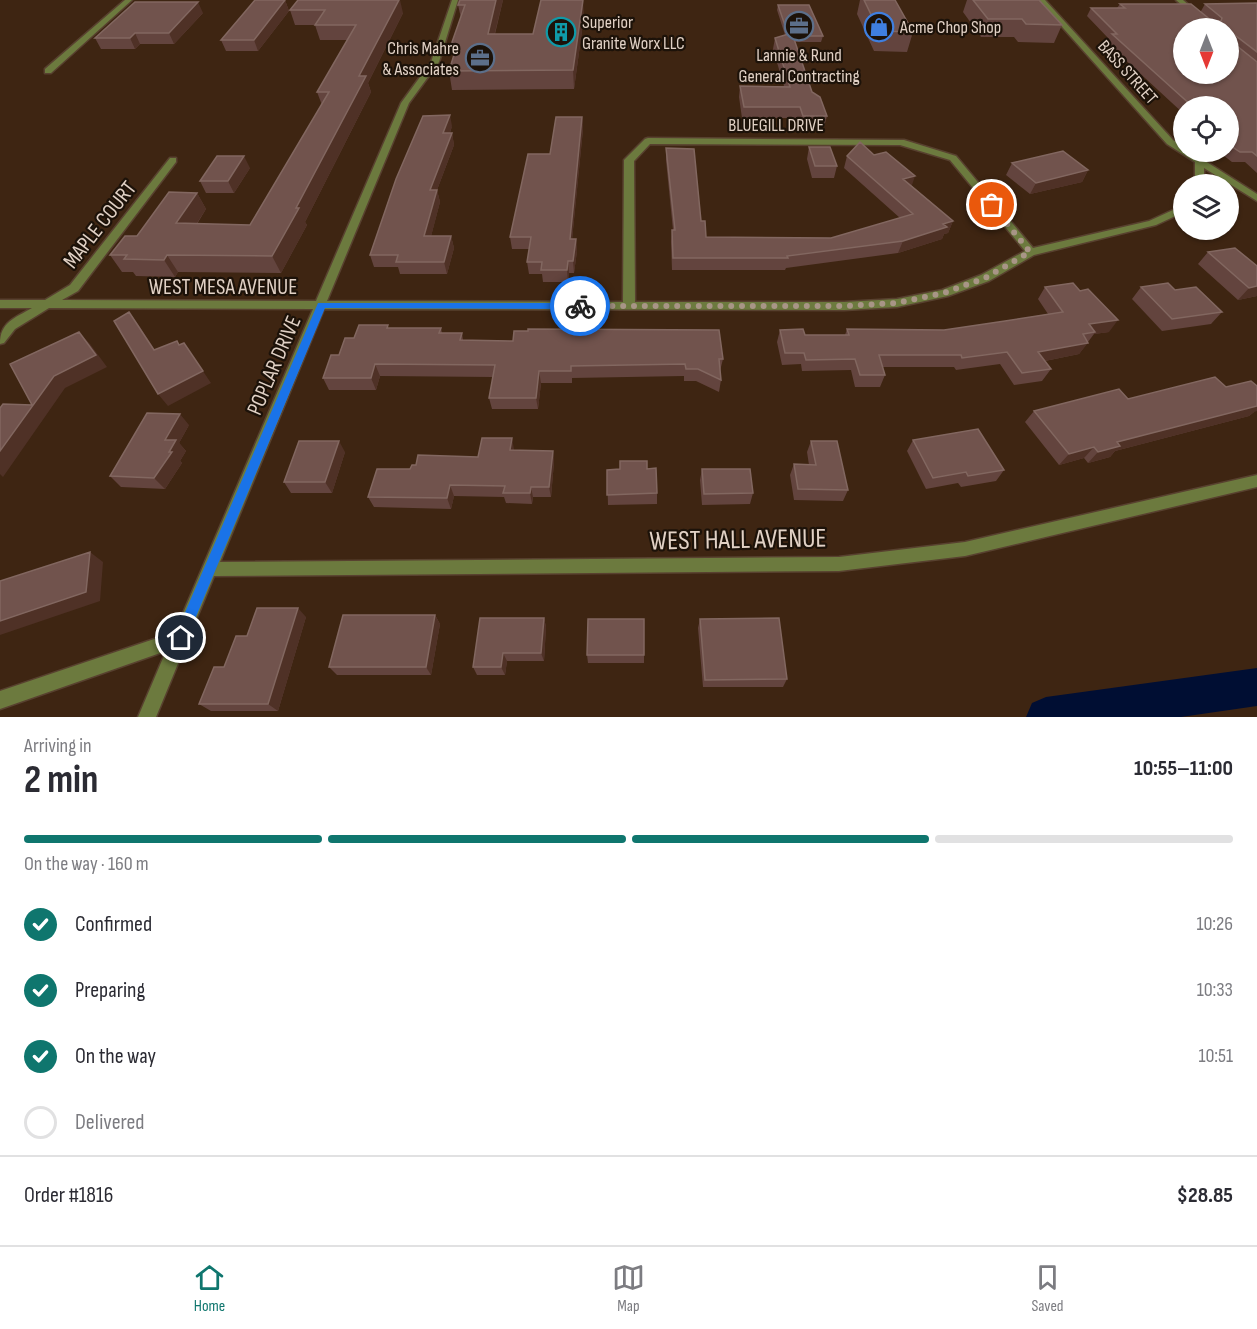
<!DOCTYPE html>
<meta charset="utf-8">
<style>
body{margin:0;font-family:"Sofia Sans Condensed",sans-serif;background:#f7f7f7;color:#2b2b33;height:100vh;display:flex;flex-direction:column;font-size:22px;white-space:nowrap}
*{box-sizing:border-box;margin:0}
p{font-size:20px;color:#7c7c81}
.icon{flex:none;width:33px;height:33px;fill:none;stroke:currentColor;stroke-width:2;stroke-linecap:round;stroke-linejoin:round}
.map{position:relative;height:717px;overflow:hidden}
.side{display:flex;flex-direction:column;background:#fff;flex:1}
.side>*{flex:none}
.needle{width:39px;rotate:180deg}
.controls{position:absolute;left:1173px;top:18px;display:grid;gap:12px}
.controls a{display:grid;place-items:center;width:66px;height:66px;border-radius:50%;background:#fff;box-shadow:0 2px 4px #0004;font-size:30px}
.pin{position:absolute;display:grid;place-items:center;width:51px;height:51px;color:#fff;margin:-26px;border:3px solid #fff;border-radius:50%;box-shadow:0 2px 6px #0007}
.courier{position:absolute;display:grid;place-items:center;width:60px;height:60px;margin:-30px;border:4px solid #1a73e8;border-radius:50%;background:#fff;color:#222;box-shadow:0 2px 8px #0007}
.headline em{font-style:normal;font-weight:700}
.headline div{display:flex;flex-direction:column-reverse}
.headline{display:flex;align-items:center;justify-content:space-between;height:102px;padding:0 24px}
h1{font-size:39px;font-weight:700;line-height:45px}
.bar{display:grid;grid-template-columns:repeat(4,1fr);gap:9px 6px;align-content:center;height:72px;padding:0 24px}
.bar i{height:8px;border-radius:4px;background:#e1e1e2}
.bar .selected{background:#0f766e}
.bar p{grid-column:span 4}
.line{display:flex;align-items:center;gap:15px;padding:0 24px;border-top:2px solid #e1e1e2}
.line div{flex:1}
ol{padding:0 24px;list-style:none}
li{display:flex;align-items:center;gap:18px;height:66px}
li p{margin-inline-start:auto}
li .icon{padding:6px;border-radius:50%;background:#0f766e;color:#fff;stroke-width:4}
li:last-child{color:#7c7c81}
li i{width:33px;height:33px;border:3px solid #e1e1e2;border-radius:50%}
.tab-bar{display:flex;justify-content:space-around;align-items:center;height:84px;border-top:2px solid #e1e1e2;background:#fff;font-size:16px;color:#7c7c81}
.tab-bar a{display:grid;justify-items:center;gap:3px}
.tab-bar .selected{color:#0f766e}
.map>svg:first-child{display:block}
</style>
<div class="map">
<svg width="1257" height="717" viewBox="0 0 1257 717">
<rect width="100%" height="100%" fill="#3e2512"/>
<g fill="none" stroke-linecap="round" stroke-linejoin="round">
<path fill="#000e33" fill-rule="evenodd" d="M 1257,668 L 1257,706 L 1181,717 L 1026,717 L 1032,703 L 1046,697 Z"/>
<g stroke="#58412f" stroke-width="3">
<path id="minor" d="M 125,0 L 132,0 L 51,73 L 45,73 L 45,69 Z
M 452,0 L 458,0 L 439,62 L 409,103 L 327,301 L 623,302 L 624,160 L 645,139 L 648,138 L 904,140 L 956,156 L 1033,248 L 1149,221 L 1184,205 L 1184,212 L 1156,225 L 1034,255 L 989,281 L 948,296 L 897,307 L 844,310 L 324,309 L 220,562 L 839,557 L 965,542 L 1257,475 L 1257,487 L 965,556 L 839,571 L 214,576 L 156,717 L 138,717 L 166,651 L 0,709 L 0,691 L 175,632 L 313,309 L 49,308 L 15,329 L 4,343 L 0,344 C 0,322 15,318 32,308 L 0,308 L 0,300 L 45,300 L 70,285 L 170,158 L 176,158 L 176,162 L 78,291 L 62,300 L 316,301 L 401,103 L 431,62 ZM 650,144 L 900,145 L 950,160 L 1025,251 L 981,275 L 942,290 L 897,299 L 844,302 L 635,302 L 634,161 Z
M 1038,0 L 1045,0 L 1173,140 L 1184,147 L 1184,152 L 1191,152 L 1257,194 L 1257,201 L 1204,168 L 1204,184 L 1195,184 L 1195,162 L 1167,144 Z
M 1176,0 L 1183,0 L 1215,28 L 1208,28 Z"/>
</g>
<use href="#minor" fill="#6c7a3e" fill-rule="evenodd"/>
</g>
<path fill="#63443e" d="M 285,0 L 289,11 L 258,51 L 226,51 L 221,40 Z
M 298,0 L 403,13 L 368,83 L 371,92 L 305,222 L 307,225 L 281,273 L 178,272 L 175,277 L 136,276 L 133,272 L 122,272 L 110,255 L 197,193 L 206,209 L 197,224 L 250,225 L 322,105 L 317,92 L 348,40 L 320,40 L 315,25 L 295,25 L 290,10 Z
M 460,0 L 503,0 L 495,34 L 533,34 L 584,16 L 574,89 L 452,90 L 449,71 L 453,57 L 451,45 L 461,18 L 458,5 Z
M 860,0 L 895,0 L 913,32 L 907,52 L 874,51 L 857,14 Z
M 967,0 L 1039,0 L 1062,25 L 1054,43 L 1018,42 L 1014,37 L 981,37 L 963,12 Z
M 1257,3 L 1257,173 L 1245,162 L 1232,162 L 1219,152 L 1228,152 L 1228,106 L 1184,106 L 1184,114 L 1107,43 L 1109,39 L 1087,16 L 1091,8 L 1117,8 L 1120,4 L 1201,11 L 1205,4 Z
M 778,5 L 823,36 L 821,42 L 795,42 L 812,92 L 827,116 L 824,127 L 801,127 L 798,118 L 742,118 L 739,97 L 740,86 L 784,86 L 773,49 L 775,38 L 785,35 L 777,10 Z
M 203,13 L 174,44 L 140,44 L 135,49 L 101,49 L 95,38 Z
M 582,117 L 583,129 L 572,239 L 576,239 L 577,251 L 574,273 L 569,273 L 568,282 L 543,282 L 542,274 L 529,274 L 527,262 L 529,249 L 512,249 L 510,237 L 550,154 Z
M 452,126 L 450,133 L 452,133 L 454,145 L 437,190 L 440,202 L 431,236 L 451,236 L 454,248 L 447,274 L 400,274 L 398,267 L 374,267 L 370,255 Z
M 809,147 L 837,166 L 834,178 L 812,178 L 807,159 Z
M 666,148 L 701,221 L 706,237 L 831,238 L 900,218 L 844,168 L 847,156 L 912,186 L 953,221 L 948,233 L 944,234 L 942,239 L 898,253 L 786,268 L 785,270 L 672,270 L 671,242 L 672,230 L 673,230 L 666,160 Z
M 1012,163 L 1088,170 L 1082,182 L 1030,194 L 1006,175 Z
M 250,168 L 234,193 L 206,193 L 200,181 Z
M 1208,252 L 1257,266 L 1257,296 L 1238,300 L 1198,264 Z
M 1045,287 L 1109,332 L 1094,334 L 1079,354 L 1045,361 L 1051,369 L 1042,381 L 1014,385 L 1000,364 L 956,370 L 954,367 L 882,367 L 885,375 L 880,387 L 855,387 L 851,370 L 802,371 L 801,364 L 782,365 L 777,342 L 780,330 L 805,335 L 845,335 L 847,329 L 944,330 L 1005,321 L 1048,314 L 1038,299 Z
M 1141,287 L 1175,290 L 1222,312 L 1211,324 L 1162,331 L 1132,299 Z
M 389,328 L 441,328 L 442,333 L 462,333 L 463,340 L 723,359 L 720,371 L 721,380 L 719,392 L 696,381 L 684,381 L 684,376 L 572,378 L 572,383 L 541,383 L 538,409 L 492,409 L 489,398 L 493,377 L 380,376 L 376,390 L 329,390 L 323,378 L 339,355 L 354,338 Z
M 1128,399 L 1254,412 L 1249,416 L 1115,451 L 1110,457 L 1088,463 L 1084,458 L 1059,465 L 1025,422 L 1034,411 Z
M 189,425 L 179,443 L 186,451 L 180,461 L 182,463 L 165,489 L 121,487 L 110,476 Z
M 913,440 L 1004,470 L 996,481 L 961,487 L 958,483 L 926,489 L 907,451 Z
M 811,441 L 848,490 L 843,501 L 794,500 L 790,475 L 794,464 L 809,465 L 807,452 Z
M 514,449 L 514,450 L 553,451 L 554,462 L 551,497 L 533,497 L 532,504 L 506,503 L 504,497 L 454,496 L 451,509 L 374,507 L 368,497 L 410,469 L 478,457 Z
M 345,452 L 332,493 L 291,493 L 284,482 Z
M 620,469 L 647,469 L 657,493 L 657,504 L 608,505 L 607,470 Z
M 702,469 L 753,493 L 750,504 L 702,505 L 700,480 Z
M 435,615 L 440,624 L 431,675 L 337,675 L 329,667 Z
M 306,617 L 278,711 L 211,711 L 199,704 L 247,636 Z
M 544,618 L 546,627 L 544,661 L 507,661 L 505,675 L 477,675 L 473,667 Z
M 700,619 L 787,679 L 783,687 L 703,687 L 698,628 Z
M 587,655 L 644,655 L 644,663 L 588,663 Z"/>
<path fill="#4f3126" d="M 285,0 L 289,11 L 258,51 L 254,40 Z
M 399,0 L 400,0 L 403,13 L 368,83 L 371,92 L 305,222 L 307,225 L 281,273 L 272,256 L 359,76 Z
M 496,0 L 503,0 L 490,52 L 488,34 Z
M 583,0 L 584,16 L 574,89 L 573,70 Z
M 198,2 L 203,13 L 174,44 L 169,33 Z
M 135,33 L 140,44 L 135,49 L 130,38 Z
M 450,115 L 452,126 L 446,145 L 443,133 Z
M 582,117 L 583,129 L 571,251 L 570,239 Z
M 452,133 L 454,145 L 437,190 L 440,202 L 428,248 L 424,236 L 430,190 Z
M 244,156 L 250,168 L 234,193 L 228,181 Z
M 1088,170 L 1082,182 L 1030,194 L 1036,183 Z
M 915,176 L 911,188 L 903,179 Z
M 197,193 L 206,209 L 186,240 L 176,223 Z
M 953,221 L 948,233 L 944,234 L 942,239 L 898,253 L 903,241 L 943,224 Z
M 451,236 L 454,248 L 447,274 L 444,262 Z
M 576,239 L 577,251 L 574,273 L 573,261 Z
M 167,255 L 178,272 L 175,277 L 164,260 Z
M 568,261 L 569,273 L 568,282 L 567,270 Z
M 1257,286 L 1257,296 L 1238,300 L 1249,288 Z
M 129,312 L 138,324 L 163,362 L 154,350 Z
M 1118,320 L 1109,332 L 1094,334 L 1095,332 L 1089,324 Z
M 79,332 L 90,344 L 107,367 L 65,388 L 3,477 L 0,474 L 0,451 L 54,376 Z
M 184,343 L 211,383 L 168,406 L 158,394 Z
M 1088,343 L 1079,354 L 1030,364 L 1038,352 Z
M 375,364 L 380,376 L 376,390 L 371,378 Z
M 539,371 L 541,383 L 538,409 L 536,398 Z
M 1257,406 L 1257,411 L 1254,412 L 1249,416 L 1115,451 L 1110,457 L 1088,463 L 1098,452 L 1117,442 Z
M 180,414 L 189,425 L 179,443 L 186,451 L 180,461 L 182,463 L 165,489 L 154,478 L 165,440 Z
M 512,438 L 514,449 L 513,461 L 510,450 Z
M 339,441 L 345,452 L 332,493 L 325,482 Z
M 1094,447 L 1084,458 L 1059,465 L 1069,454 Z
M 553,451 L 554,462 L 551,497 L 549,487 Z
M 450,485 L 454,496 L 451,509 L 447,498 Z
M 531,487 L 533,497 L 532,504 L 530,493 Z
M 90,552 L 103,562 L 100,601 L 0,635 L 0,621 Z
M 298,608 L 306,617 L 278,711 L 268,704 Z
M 435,615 L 440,624 L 431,675 L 426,667 Z
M 544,618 L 546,627 L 544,661 L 541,653 Z
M 503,653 L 507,661 L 505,675 L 501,667 Z"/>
<path fill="#71534d" stroke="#826760" stroke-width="1.5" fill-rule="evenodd" d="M 255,0 L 285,0 L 254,40 L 221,40 Z
M 298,0 L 399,0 L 359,76 L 366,76 L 296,208 L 299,208 L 272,256 L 167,255 L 164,260 L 124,259 L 127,255 L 110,255 L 125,236 L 137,236 L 169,192 L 197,193 L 176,223 L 250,225 L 329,92 L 317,92 L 356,25 L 315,25 L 325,10 L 290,10 Z
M 460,0 L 496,0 L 488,34 L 533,34 L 541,0 L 583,0 L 573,70 L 449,71 L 457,45 L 451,45 L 465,5 L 458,5 Z
M 864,0 L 895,0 L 913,32 L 879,31 Z
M 973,0 L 1039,0 L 1062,25 L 1026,24 L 1022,19 L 988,19 Z
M 135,2 L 198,2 L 169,33 L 135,33 L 130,38 L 95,38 Z
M 1257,3 L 1257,52 L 1232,33 L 1232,42 L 1257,62 L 1257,156 L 1252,152 L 1240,152 L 1228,144 L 1228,106 L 1192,106 L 1112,34 L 1117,34 L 1091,8 L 1125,8 L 1120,4 L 1191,4 L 1212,21 L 1221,21 L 1222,18 L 1205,4 ZM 1184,28 L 1228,28 L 1228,74 L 1184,74 Z
M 778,5 L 809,5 L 823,36 L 793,36 L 792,33 L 788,34 Z
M 792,33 L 812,92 L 820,97 L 827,116 L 803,116 L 800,107 L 744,107 L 740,86 L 790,87 L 775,38 Z
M 450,115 L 443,133 L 452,133 L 430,190 L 437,190 L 424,236 L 451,236 L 444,262 L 396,262 L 398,255 L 370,255 L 396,179 L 423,116 Z
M 556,117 L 582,117 L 570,239 L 576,239 L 573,261 L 568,261 L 567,270 L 541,270 L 542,262 L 527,262 L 531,237 L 510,237 L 528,154 L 550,154 Z
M 860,142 L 874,155 L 886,152 L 915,176 L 903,179 L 953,221 L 943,224 L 947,227 L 903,241 L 787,256 L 788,258 L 673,258 L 672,230 L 675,230 L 666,148 L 694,149 L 701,221 L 705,221 L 706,237 L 831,238 L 913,214 L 847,156 Z
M 809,147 L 830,147 L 837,166 L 815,166 Z
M 1063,151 L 1088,170 L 1036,183 L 1012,163 Z
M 217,156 L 244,156 L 228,181 L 200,181 Z
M 1235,248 L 1257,266 L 1257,286 L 1249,288 L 1208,252 Z
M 1073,283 L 1080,291 L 1088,289 L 1118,320 L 1089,324 L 1095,332 L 1083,334 L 1088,343 L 1038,352 L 1051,369 L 1022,373 L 1007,352 L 962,358 L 961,355 L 879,355 L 885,375 L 860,375 L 855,359 L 806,360 L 804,353 L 785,353 L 780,330 L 803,329 L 805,335 L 849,335 L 847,329 L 944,330 L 1005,321 L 1063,312 L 1045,287 Z
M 1168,283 L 1175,290 L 1196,287 L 1222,312 L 1172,319 L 1141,287 Z
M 129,312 L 154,350 L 177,341 L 179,345 L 184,343 L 203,371 L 158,394 L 114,321 Z
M 359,325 L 388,325 L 387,328 L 441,328 L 439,333 L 462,333 L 460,340 L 513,341 L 514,331 L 528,331 L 528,329 L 719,330 L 723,359 L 719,359 L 721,380 L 698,369 L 686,369 L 685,364 L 571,366 L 571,371 L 539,371 L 536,398 L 489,398 L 495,365 L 375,364 L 371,378 L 323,378 L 331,355 L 339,355 L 345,338 L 354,338 Z
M 79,332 L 96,355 L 54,376 L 0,451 L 0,408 L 3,404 L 32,405 L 10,364 Z
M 1215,377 L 1226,387 L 1251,381 L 1257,386 L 1257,406 L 1117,442 L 1120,446 L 1098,452 L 1094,447 L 1069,454 L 1034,411 L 1119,389 L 1128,399 Z
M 147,413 L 180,414 L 165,440 L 176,440 L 169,452 L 172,452 L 154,478 L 110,476 Z
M 978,429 L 1004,470 L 968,476 L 966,472 L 933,478 L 913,440 Z
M 482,438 L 512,438 L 510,450 L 553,451 L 549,487 L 531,487 L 530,493 L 503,493 L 505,486 L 450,485 L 447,498 L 368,497 L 377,469 L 410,469 L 412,465 L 416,465 L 418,455 L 478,457 Z
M 299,441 L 339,441 L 325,482 L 284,482 Z
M 811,441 L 837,441 L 848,490 L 798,489 L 794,464 L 816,465 Z
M 620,461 L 647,461 L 647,469 L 656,468 L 657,493 L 607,495 L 607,470 L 620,469 Z
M 702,469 L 750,469 L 753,493 L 704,494 Z
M 90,552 L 86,592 L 0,621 L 0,581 Z
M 257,608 L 298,608 L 268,704 L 199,704 L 214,667 L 224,667 L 236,636 L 247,636 Z
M 343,615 L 435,615 L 426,667 L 329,667 Z
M 480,618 L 544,618 L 541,653 L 503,653 L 501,667 L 473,667 Z
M 779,618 L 787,679 L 705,680 L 700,619 Z
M 588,619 L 644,619 L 644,655 L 587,655 Z"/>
<path fill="#1a73e8" d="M 318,303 L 580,303 L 584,306 L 580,309 L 325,308 L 185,643 L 181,645 L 174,638 Z"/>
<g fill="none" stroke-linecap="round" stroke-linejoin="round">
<path stroke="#a89586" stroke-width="6" stroke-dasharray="0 10.8" d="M 580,306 L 844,306 L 897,303 L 944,293 L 985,278 L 1030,252 L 992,205"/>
</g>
<defs>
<g id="office-ring" transform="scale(1.5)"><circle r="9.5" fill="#1c1209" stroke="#5c6f8a" stroke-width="1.5"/><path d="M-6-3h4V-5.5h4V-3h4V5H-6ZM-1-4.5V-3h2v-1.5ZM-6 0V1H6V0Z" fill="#5c6f8a"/></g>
<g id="shop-ring" transform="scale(1.5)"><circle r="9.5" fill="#1c1209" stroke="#3f7fe0" stroke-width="1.5"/><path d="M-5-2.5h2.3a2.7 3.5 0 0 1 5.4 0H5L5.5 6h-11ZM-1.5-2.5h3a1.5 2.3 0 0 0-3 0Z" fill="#3f7fe0"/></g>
<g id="building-ring" transform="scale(1.5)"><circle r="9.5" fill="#1c1209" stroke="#0f9aa8" stroke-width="1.5"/><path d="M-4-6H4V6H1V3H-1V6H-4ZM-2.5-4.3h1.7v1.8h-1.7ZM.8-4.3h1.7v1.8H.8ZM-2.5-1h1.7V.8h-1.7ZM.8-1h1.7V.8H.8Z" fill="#0f9aa8"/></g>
</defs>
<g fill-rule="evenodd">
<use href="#office-ring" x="799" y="26"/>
<use href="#shop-ring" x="879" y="27"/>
<use href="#building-ring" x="561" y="32"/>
<use href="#office-ring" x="480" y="58"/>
</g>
<g text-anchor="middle" stroke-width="4.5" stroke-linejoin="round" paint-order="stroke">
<g font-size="18" fill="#e1d1c5" stroke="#1c1209" text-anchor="start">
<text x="582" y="28">Superior<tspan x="582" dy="21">Granite Worx LLC</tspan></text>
<text x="900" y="33">Acme Chop Shop</text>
<text x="459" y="54" text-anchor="end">Chris Mahre<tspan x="459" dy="21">&amp; Associates</tspan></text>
<text x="799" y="61" text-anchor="middle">Lannie &amp; Rund<tspan x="799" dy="21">General Contracting</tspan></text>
</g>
<g font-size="18" fill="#e1d1c5" stroke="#1c1209">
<text transform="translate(1128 72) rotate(48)" y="6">BASS STREET</text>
<text x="776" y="131">BLUEGILL DRIVE</text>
</g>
<g font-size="22" fill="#e1d1c5" stroke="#1c1209">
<text transform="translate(99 224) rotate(-52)" y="8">MAPLE COURT</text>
<text x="223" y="294">WEST MESA AVENUE</text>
<text transform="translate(273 365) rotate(-67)" y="8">POPLAR DRIVE</text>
</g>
<g font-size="27" fill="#e1d1c5" stroke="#1c1209">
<text transform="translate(738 539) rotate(-1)" y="9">WEST HALL AVENUE</text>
</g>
</g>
</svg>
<div class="controls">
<a><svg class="needle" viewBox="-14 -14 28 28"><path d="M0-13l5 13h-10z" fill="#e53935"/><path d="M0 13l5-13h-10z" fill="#7c7c81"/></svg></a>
<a><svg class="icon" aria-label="locate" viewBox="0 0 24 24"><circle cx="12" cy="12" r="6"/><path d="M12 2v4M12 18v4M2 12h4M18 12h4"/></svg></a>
<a><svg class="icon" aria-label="layers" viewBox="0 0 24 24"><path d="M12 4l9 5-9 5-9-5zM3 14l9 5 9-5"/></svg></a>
</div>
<div class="pin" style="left:992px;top:205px;background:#ea580c"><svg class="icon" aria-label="bag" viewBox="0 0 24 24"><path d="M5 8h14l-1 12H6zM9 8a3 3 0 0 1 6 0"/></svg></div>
<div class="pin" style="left:181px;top:638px;background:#1f2937"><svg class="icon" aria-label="home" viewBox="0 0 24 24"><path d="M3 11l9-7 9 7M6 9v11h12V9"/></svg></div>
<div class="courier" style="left:580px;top:306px"><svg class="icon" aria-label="bike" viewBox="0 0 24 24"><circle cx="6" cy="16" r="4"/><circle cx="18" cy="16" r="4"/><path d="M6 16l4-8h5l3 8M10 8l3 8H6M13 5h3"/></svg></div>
</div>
<section class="side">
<div class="headline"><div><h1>2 min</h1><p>Arriving in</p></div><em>10:55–11:00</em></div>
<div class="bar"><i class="selected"></i><i class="selected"></i><i class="selected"></i><i></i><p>On the way · 160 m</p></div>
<ol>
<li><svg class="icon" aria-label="check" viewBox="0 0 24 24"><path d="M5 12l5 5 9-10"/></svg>Confirmed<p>10:26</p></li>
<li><svg class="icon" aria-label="check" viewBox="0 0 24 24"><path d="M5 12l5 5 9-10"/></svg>Preparing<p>10:33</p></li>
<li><svg class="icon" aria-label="check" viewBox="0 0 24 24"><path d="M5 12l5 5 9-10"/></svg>On the way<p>10:51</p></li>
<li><i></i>Delivered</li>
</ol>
<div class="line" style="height:78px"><div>Order #1816</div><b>$28.85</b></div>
</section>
<nav class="tab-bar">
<a class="selected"><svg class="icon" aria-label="home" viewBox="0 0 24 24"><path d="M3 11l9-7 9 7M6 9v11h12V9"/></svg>Home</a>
<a><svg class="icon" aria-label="map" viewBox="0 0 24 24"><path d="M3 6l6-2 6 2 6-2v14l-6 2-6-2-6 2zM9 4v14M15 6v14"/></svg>Map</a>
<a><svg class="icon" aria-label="saved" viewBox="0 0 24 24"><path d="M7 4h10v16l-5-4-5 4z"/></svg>Saved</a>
</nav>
